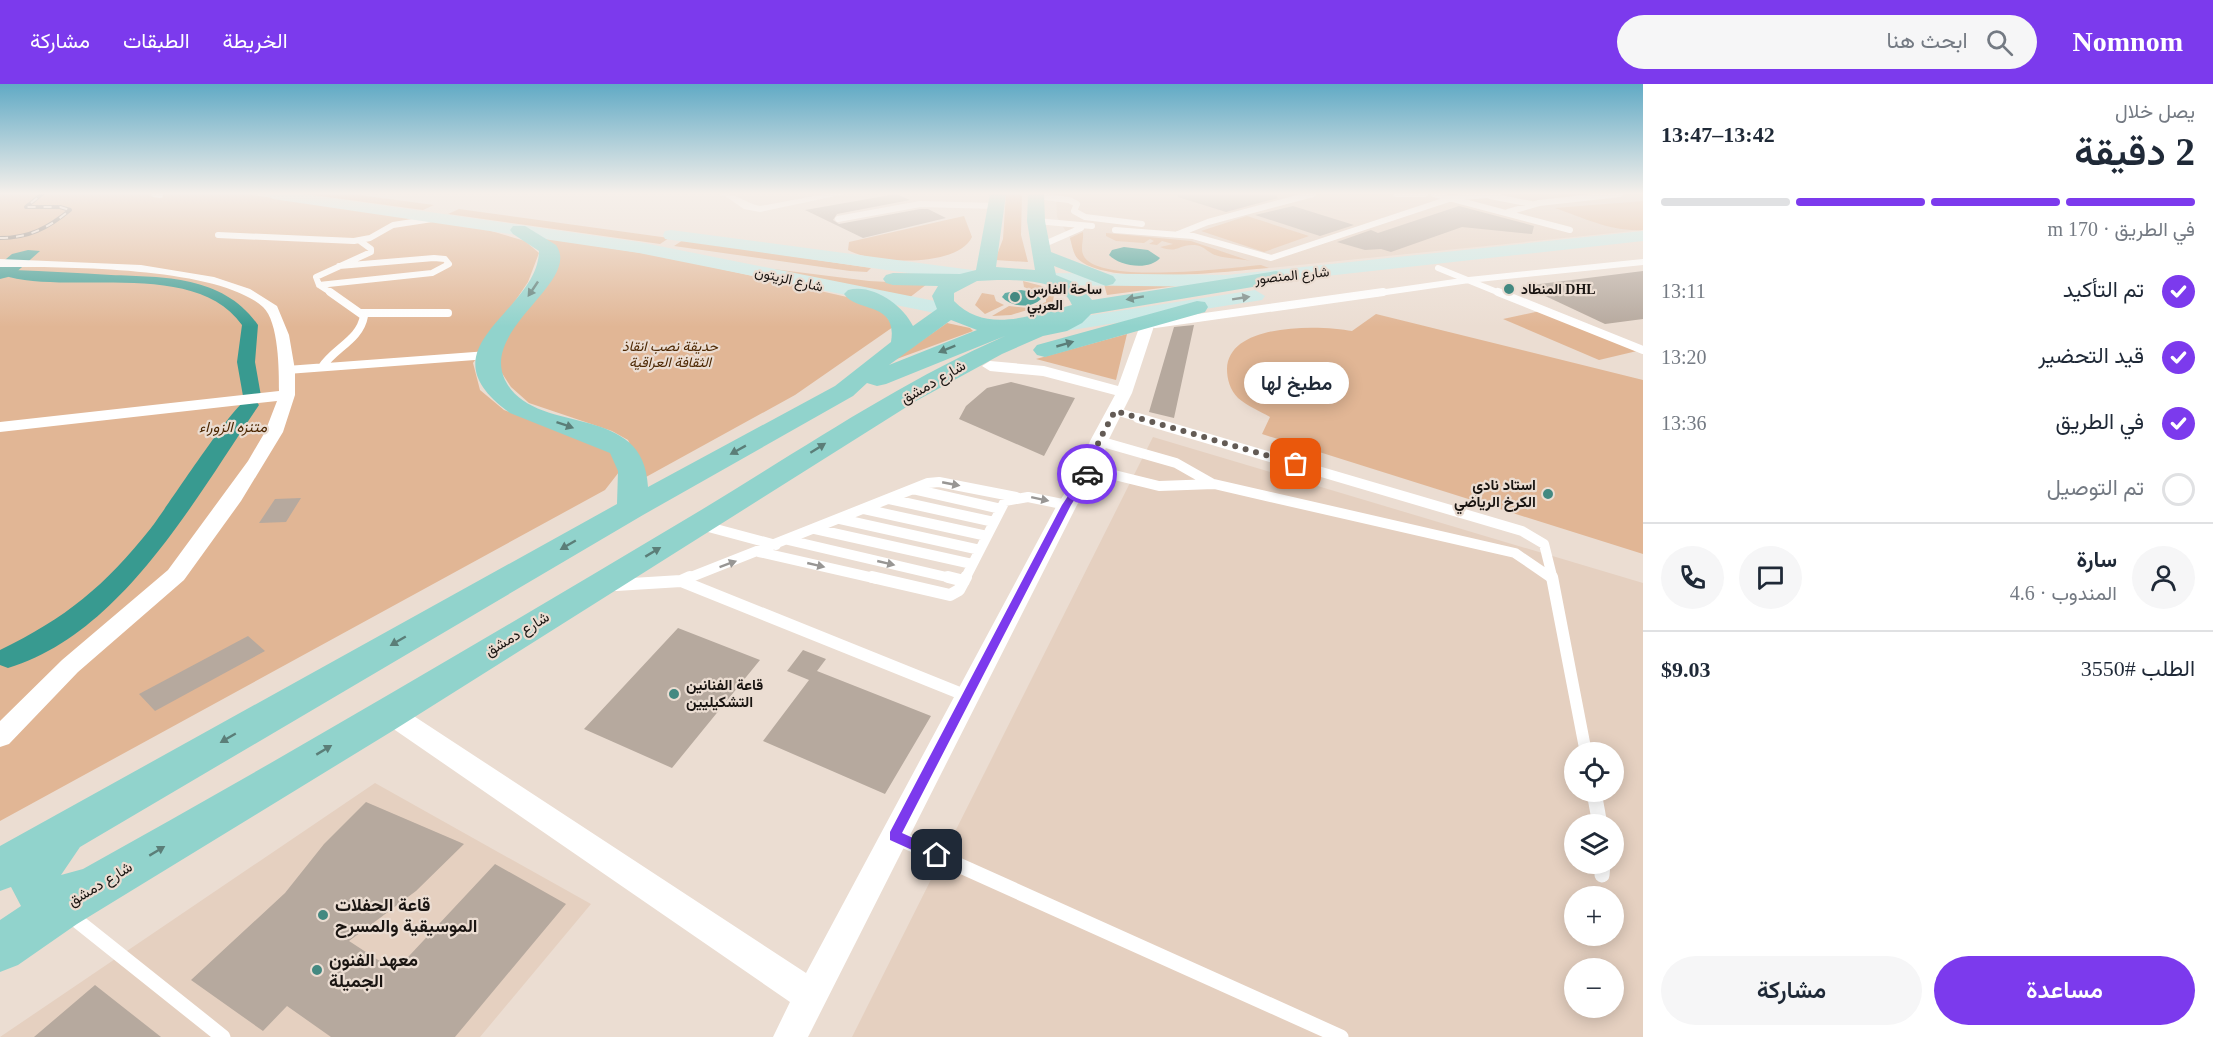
<!DOCTYPE html>
<html lang="ar">
<meta charset="utf-8">
<style>
body{margin:0;font-family:"Times New Roman",Vazirmatn,serif;background:#f6f6f7;color:#1f2937;direction:rtl;height:100vh;display:flex;flex-direction:column;font-size:22px;white-space:nowrap}
*{box-sizing:border-box;margin:0}
p{font-size:20px;color:#747a83}
.icon{flex:none;width:33px;height:33px;fill:none;stroke:currentColor;stroke-width:2;stroke-linecap:round;stroke-linejoin:round}
.map{position:relative;flex:1;overflow:hidden;direction:ltr}
.panel{display:flex;flex-direction:column;background:#fff;width:570px}
.panel>*{flex:none}
.controls{position:absolute;left:1564px;top:658px;display:grid;gap:12px}
.controls a{display:grid;place-items:center;width:60px;height:60px;border-radius:50%;background:#fff;box-shadow:0 3px 15px #0003;font-size:30px}
.pin{position:absolute;display:grid;place-items:center;width:51px;height:51px;color:#fff;margin:-26px;border-radius:12px;box-shadow:0 3px 9px #0006}
.courier{position:absolute;display:grid;place-items:center;width:60px;height:60px;margin:-30px;border:4px solid #7c3aed;border-radius:50%;background:#fff;color:#222;box-shadow:0 2px 8px #0007}
.bubble{position:absolute;height:42px;border-radius:21px;background:#fff;box-shadow:0 3px 15px #0003;font-size:20px;font-weight:600;line-height:42px;text-align:center;direction:rtl}
.headline em{font-style:normal;font-weight:600}
.headline div{display:flex;flex-direction:column-reverse}
.headline{display:flex;align-items:center;justify-content:space-between;height:102px;padding:0 18px}
h1{font-size:39px;font-weight:600;line-height:45px}
.bar{display:grid;grid-template-columns:repeat(4,1fr);gap:9px 6px;align-content:center;height:72px;padding:0 18px}
.bar i{height:8px;border-radius:4px;background:#e0e1e3}
.bar .active{background:#7c3aed}
.bar p{grid-column:span 4}
.line{display:flex;align-items:center;gap:15px;padding:0 18px;border-top:2px solid #e0e1e3}
.line div{flex:1}
.round{display:grid;place-items:center;flex:none;width:63px;height:63px;border-radius:32px;background:#f6f6f7}
ol{padding:0 18px;list-style:none}
li{display:flex;align-items:center;gap:18px;height:66px}
li p{margin-inline-start:auto}
li .icon{padding:6px;border-radius:50%;background:#7c3aed;color:#fff;stroke-width:4}
li:last-child{color:#747a83}
li i{width:33px;height:33px;border:3px solid #e0e1e3;border-radius:50%}
.action{display:flex;gap:12px;margin-top:auto;padding:12px 18px}
.action a{flex:1;height:69px;border-radius:36px;background:#7c3aed;color:#fff;font-size:24px;font-weight:600;line-height:69px;text-align:center}
.action a+a{background:#f6f6f7;color:#1f2937}
header{display:flex;align-items:center;gap:36px;box-sizing:border-box;height:84px;padding:0 30px;background:#7c3aed;color:#fff}
header strong{font-size:28px}
nav{display:flex;gap:33px;margin-inline-start:auto;font-size:21px}
.search{width:420px;height:54px;background:#f6f6f7;display:flex;align-items:center;gap:15px;box-sizing:border-box;padding:0 21px;border-radius:33px;color:#747a83;font-size:22px}
main{display:flex;flex:1;min-height:0}
.map>svg:first-child{display:block}
</style>
<header>
<strong>Nomnom</strong>
<div class="search"><svg class="icon" aria-label="search" viewBox="0 0 24 24"><circle cx="10" cy="10" r="6"/><path d="M15 15l6 6"/></svg>ابحث هنا</div>
<nav><a>الخريطة</a><a>الطبقات</a><a>مشاركة</a></nav>
</header>
<main>
<section class="panel">
<div class="headline"><div><h1>2 دقيقة</h1><p>يصل خلال</p></div><em>13:42–13:47</em></div>
<div class="bar"><i class="active"></i><i class="active"></i><i class="active"></i><i></i><p>في الطريق · 170 m</p></div>
<ol>
<li><svg class="icon" aria-label="check" viewBox="0 0 24 24"><path d="M5 12l5 5 9-10"/></svg>تم التأكيد<p>13:11</p></li>
<li><svg class="icon" aria-label="check" viewBox="0 0 24 24"><path d="M5 12l5 5 9-10"/></svg>قيد التحضير<p>13:20</p></li>
<li><svg class="icon" aria-label="check" viewBox="0 0 24 24"><path d="M5 12l5 5 9-10"/></svg>في الطريق<p>13:36</p></li>
<li><i></i>تم التوصيل</li>
</ol>
<div class="line" style="height:108px"><a class="round"><svg class="icon" aria-label="person" viewBox="0 0 24 24"><circle cx="12" cy="8" r="4"/><path d="M4 21q1-7 8-7t8 7"/></svg></a><div><b>سارة</b><p>المندوب · 4.6</p></div><a class="round"><svg class="icon" aria-label="chat" viewBox="0 0 24 24"><path d="M4 5h16v11H9l-5 4z"/></svg></a><a class="round"><svg class="icon" aria-label="phone" viewBox="0 0 24 24"><path d="M5 4h4l2 5-3 2q2 4 5 5l2-3 5 2v4C11 20 4 13 5 4z"/></svg></a></div>
<div class="line" style="height:78px"><div>الطلب #3550</div><b>$9.03</b></div>
<div class="action"><a>مساعدة</a><a>مشاركة</a></div>
</section>
<div class="map">
<svg width="1643" height="953" viewBox="0 0 1643 953">
<rect width="100%" height="100%" fill="#ebddd2"/>
<path fill="#e5d0c0" fill-rule="evenodd" d="M 1056,110 L 1643,110 L 1643,146 L 1269,184 L 1187,190 L 1114,189 L 1092,183 L 1075,171 L 1070,154 L 1057,133 Z
M 1153,353 L 1643,499 L 1643,953 L 852,953 ZM 1575,669 L 1614,669 L 1614,708 L 1575,708 ZM 1575,741 L 1614,741 L 1614,780 L 1575,780 ZM 1575,813 L 1614,813 L 1614,852 L 1575,852 ZM 1575,885 L 1614,885 L 1614,924 L 1575,924 Z
M 375,699 L 591,820 L 480,953 L 0,953 Z"/>
<path fill="#e1b695" d="M 0,110 L 246,110 L 487,144 L 491,147 L 525,157 L 539,169 L 528,198 L 473,279 L 480,306 L 504,326 L 611,365 L 619,388 L 605,406 L 0,737 Z
M 305,110 L 352,110 L 434,121 L 423,126 Z
M 1006,110 L 1022,110 L 1021,151 L 1028,178 L 995,176 L 1003,155 Z
M 1643,117 L 1643,146 C 1612,148 1584,134 1555,124 Z
M 459,125 L 669,154 L 660,160 L 448,130 Z
M 964,132 L 972,153 C 958,184 873,180 848,166 L 849,158 Z
M 1247,132 L 1309,152 L 1264,168 L 1201,147 Z
M 1083,148 C 1084,157 1079,166 1085,174 C 1105,200 1229,184 1261,181 L 1269,184 C 1228,187 1108,203 1078,175 C 1073,170 1072,161 1070,154 Z
M 1106,149 L 1191,157 L 1250,177 C 1239,174 1220,175 1211,169 C 1206,166 1203,162 1195,161 C 1177,160 1179,170 1160,163 L 1173,160 L 1162,157 L 1157,161 L 1149,160 L 1154,157 L 1150,155 L 1144,159 L 1116,157 L 1106,152 Z
M 538,153 L 667,173 L 865,217 L 882,225 L 893,243 L 795,311 L 646,393 L 628,356 L 612,347 L 529,319 L 511,303 L 498,283 L 499,262 L 547,195 Z
M 683,156 L 871,184 L 867,188 L 850,187 L 674,162 Z
M 773,185 L 869,197 L 927,200 L 909,214 L 771,186 Z
M 1023,197 L 1042,202 L 1054,211 L 1053,218 L 1011,231 L 992,232 L 1009,222 L 1028,224 L 1046,218 L 1046,212 L 1024,203 Z
M 1104,200 L 1184,201 L 1107,211 Z
M 982,209 L 994,211 L 996,217 L 1004,221 L 985,230 L 975,221 Z
M 1540,227 L 1637,267 L 1599,276 L 1503,235 Z
M 1376,230 L 1643,296 L 1643,470 L 1262,350 L 1270,333 C 1260,327 1247,322 1238,314 C 1230,306 1227,295 1227,285 C 1228,238 1321,241 1352,247 Z
M 947,239 L 970,244 L 973,247 L 894,276 Z
M 1127,250 L 1116,296 L 1036,275 Z"/>
<path fill="#389a90" d="M 1124,163 L 1148,166 L 1160,174 C 1149,187 1119,182 1109,171 L 1112,166 Z
M 28,166 L 40,167 L 12,192 L 0,195 L 0,180 L 12,170 Z
M 1021,206 L 1033,208 L 1041,215 C 1031,225 1011,223 1002,213 L 1005,209 Z"/>
<g fill="none" stroke-linecap="round" stroke-linejoin="round">
<path fill="#389a90" fill-rule="evenodd" d="M 14,186 C 46,187 79,189 111,191 C 165,193 224,192 258,241 L 255,278 L 261,312 L 256,317 L 259,321 C 196,413 122,550 8,584 L 0,581 L 0,566 C 66,534 105,502 151,444 C 167,423 232,323 246,316 L 243,312 L 237,278 L 242,241 C 196,176 76,210 9,193 L 7,190 L 9,187 Z"/>
</g>
<path fill="#b6a99e" d="M 896,110 L 910,116 L 837,130 L 833,136 L 839,140 L 920,125 L 928,125 L 946,134 L 863,154 L 805,126 Z
M 1179,110 L 1275,110 L 1278,114 L 1226,128 L 1178,113 Z
M 1293,122 L 1354,141 L 1320,152 L 1255,131 Z
M 1459,122 L 1534,142 L 1532,150 L 1462,143 L 1391,168 L 1381,165 L 1365,166 L 1337,158 L 1371,146 L 1378,149 Z
M 1643,187 L 1643,235 L 1605,240 L 1524,202 Z
M 1194,241 L 1174,334 L 1149,328 L 1174,243 Z
M 1011,298 L 1075,314 L 1044,372 L 959,335 L 966,322 L 987,304 Z
M 301,414 L 286,438 L 259,439 L 275,415 Z
M 678,544 L 760,576 L 672,684 L 584,645 Z
M 248,552 L 265,567 L 155,627 L 139,610 Z
M 803,566 L 826,575 L 817,587 L 931,632 L 885,710 L 763,657 L 809,596 L 787,587 Z
M 366,718 L 464,760 L 416,807 L 349,857 L 395,887 L 495,780 L 566,820 L 455,953 L 331,953 L 287,922 L 263,947 L 191,896 L 285,809 L 324,760 Z
M 95,901 L 161,953 L 34,953 Z"/>
<g fill="none" stroke-linecap="round" stroke-linejoin="round">
<path stroke="#fff" stroke-width="6" d="M 154,110 L 160,111
M 1396,110 L 1425,110
M 1434,110 L 1570,146
M 1036,112 L 1069,116 L 1077,120 L 1074,127 L 1085,133 L 1142,140
M 1490,112 L 1531,120
M 1508,128 L 1539,119 L 1620,110
M 838,135 L 920,120 L 997,122
M 1036,137 L 1092,142
M 1115,146 L 1193,152 L 1271,174 L 1452,114 L 1498,110
M 1178,150 L 1208,138 L 1313,110
M 218,151 L 354,157 L 370,154 L 393,141 L 432,135
M 1040,162 L 1081,144
M 1438,184 L 1502,210
M 319,201 L 432,189 L 449,180 L 445,175 L 434,174 L 339,182
M 333,210 L 319,201 L 316,193 L 371,168 L 371,165 L 360,157
M 1372,210 L 1469,196 L 1643,178"/>
<path stroke="#fff" stroke-width="8" d="M 1498,208 L 1643,266
M 362,229 L 448,229
M 1155,240 L 1383,208
M 322,283 C 334,264 360,256 364,232 L 330,208
M 287,286 L 488,271
M 1115,327 L 1143,335"/>
<path stroke="#fff" stroke-width="10" d="M 1138,334 L 1522,447 L 1544,460 L 1552,492
M 1099,357 L 1176,379 L 1213,400
M 1090,385 L 1159,402 L 1214,400 L 1515,469 L 1553,495
M 913,405 L 1001,425
M 889,415 L 994,438
M 864,425 L 987,452
M 840,435 L 980,466
M 701,441 L 776,461
M 815,445 L 972,480
M 788,456 L 955,495
M 759,468 L 878,495
M 686,495 L 928,399 L 939,398 L 1016,413
M 965,495 L 1005,417 L 1028,413 L 1067,421"/>
<path stroke="#fff" stroke-width="12" d="M 872,493 L 950,511 L 959,506 L 966,493
M 948,493 L 964,497
M 1552,493 L 1586,669
M 681,497 L 967,612
M 616,501 L 681,497 L 690,493"/>
<path stroke="#fff" stroke-width="15" d="M 1594,708 L 1600,741
M 896,753 L 1341,953
M 1602,791 L 1603,780
M 70,831 L 223,953"/>
<path fill="#fff" fill-rule="evenodd" d="M 722,110 C 737,109 745,119 760,122 L 825,110 L 845,110 L 760,128 L 744,125 Z
M 0,175 L 141,181 L 214,193 L 250,205 L 277,222 L 289,251 L 295,286 L 295,311 L 283,348 L 241,417 L 184,496 L 78,588 L 9,660 L 0,663 L 0,637 L 62,576 L 168,486 L 248,377 L 265,348 L 277,317 L 0,348 L 0,338 L 279,307 C 279,287 279,238 263,223 C 217,182 62,183 0,183 Z
M 1149,232 L 1156,236 L 1132,309 L 1108,357 L 1099,385 L 1077,421 L 808,953 L 773,953 L 790,918 L 379,635 L 375,628 L 379,621 L 388,618 L 397,621 L 806,889 L 1057,421 L 1081,385 L 1090,357 L 1115,311 L 1043,292 L 990,287 L 982,282 L 990,277 L 1044,282 L 1118,302 L 1142,236 Z"/>
<path fill="#c8e9e6" fill-rule="evenodd" d="M 265,110 L 303,110 L 639,158 L 950,220 L 957,222 L 960,226 L 957,230 L 950,232 L 639,169 L 273,115 Z
M 671,146 L 972,186 L 981,192 L 972,198 L 665,155 L 663,151 L 665,147 Z
M 1643,147 L 1643,157 L 1227,203 L 1047,201 L 1038,195 L 1047,189 L 1227,191 Z
M 1255,206 L 1265,212 L 1262,216 L 1059,248 L 1052,246 L 1049,242 L 1052,238 L 1059,236 Z"/>
<path fill="#91d3cc" fill-rule="evenodd" d="M 990,110 L 1006,110 L 996,183 L 1035,186 L 1027,137 L 1028,110 L 1044,110 L 1045,137 L 1051,168 L 1113,192 L 1116,196 L 1113,200 L 1106,202 L 1054,182 L 1056,191 L 1078,200 L 1092,216 L 1276,187 L 1283,189 L 1286,193 L 1283,197 L 1276,199 L 1091,230 L 1082,239 L 1067,247 L 1043,252 L 1002,270 L 916,317 L 394,646 L 77,840 L 18,881 L 0,888 L 0,836 L 21,822 L 11,803 L 0,807 L 0,762 L 617,420 L 618,387 L 610,369 L 510,329 C 418,263 538,229 539,167 L 513,150 L 510,146 L 513,142 L 525,142 L 556,161 C 582,198 480,244 505,296 C 533,354 645,316 648,403 L 835,302 L 891,258 C 898,217 857,229 844,210 L 848,206 C 872,199 903,221 913,242 L 937,225 L 932,212 L 938,202 L 893,201 L 886,199 L 883,195 L 886,191 L 893,189 L 960,190 L 976,186 ZM 997,196 C 1020,196 1062,195 1072,221 C 1034,230 986,251 954,217 L 954,209 L 977,197 ZM 951,236 L 977,246 L 889,281 ZM 1005,252 C 889,303 785,377 676,441 C 480,558 283,674 83,785 L 61,791 L 80,763 L 643,431 L 853,312 L 867,299 L 877,302 L 886,300 Z
M 1197,217 L 1205,218 L 1208,223 L 1205,228 L 1045,273 L 1037,271 L 1033,266 L 1037,261 Z"/>
<g stroke="#877e76" stroke-width="4">
<path id="rail" d="M 0,154 C 29,154 48,144 70,126 L 60,123 L 26,123 L 42,110"/>
</g>
<use href="#rail" stroke="#ebddd2" stroke-width="2" stroke-dasharray="8" stroke-linecap="butt"/>
</g>
<defs><path id="oneway-solid" d="M-6-.8H1V-3.2L6.5 0L1 3.2V.8H-6Z" transform="scale(1.5)"/></defs>
<g fill="#5b7e78">
<use href="#oneway-solid" transform="translate(533 205) rotate(124)"/>
<use href="#oneway-solid" transform="translate(1135 214) rotate(170)"/>
<use href="#oneway-solid" transform="translate(1065 260) rotate(-16)"/>
<use href="#oneway-solid" transform="translate(947 265) rotate(158)"/>
<use href="#oneway-solid" transform="translate(565 341) rotate(19)"/>
<use href="#oneway-solid" transform="translate(818 364) rotate(-32)"/>
<use href="#oneway-solid" transform="translate(738 366) rotate(151)"/>
<use href="#oneway-solid" transform="translate(568 461) rotate(150)"/>
<use href="#oneway-solid" transform="translate(653 468) rotate(-31)"/>
<use href="#oneway-solid" transform="translate(398 557) rotate(150)"/>
<use href="#oneway-solid" transform="translate(228 654) rotate(150)"/>
<use href="#oneway-solid" transform="translate(324 666) rotate(-31)"/>
<use href="#oneway-solid" transform="translate(157 767) rotate(-31)"/>
</g>
<use fill="#7a8a87" href="#oneway-solid" transform="translate(1241 214) rotate(-9)"/>
<g fill="#989694">
<use href="#oneway-solid" transform="translate(951 400) rotate(11)"/>
<use href="#oneway-solid" transform="translate(1040 415) rotate(12)"/>
<use href="#oneway-solid" transform="translate(886 479) rotate(13)"/>
<use href="#oneway-solid" transform="translate(728 480) rotate(-20)"/>
<use href="#oneway-solid" transform="translate(816 481) rotate(13)"/>
</g>
<linearGradient id="sky" x2="0" y2="1"><stop stop-color="#61aac5"/><stop offset="0.45" stop-color="#f6f0eb"/><stop offset="1" stop-color="#f6f0eb" stop-opacity="0"/></linearGradient>
<rect width="1643" height="243" fill="url(#sky)"/>
<path fill="#7c3aed" d="M 1084,388 L 1091,390 L 1071,421 L 902,749 L 942,767 L 942,775 L 932,775 L 890,756 L 890,748 L 1062,421 Z"/>
<g fill="none" stroke-linecap="round" stroke-linejoin="round">
<path stroke="#635b55" stroke-width="6" stroke-dasharray="0 10.8" d="M 1087,390 L 1099,357 L 1115,327 L 1296,380"/>
</g>
<g fill="#438981" stroke="#ebddd2" stroke-width="2">
<circle cx="1509" cy="205" r="6"/>
<circle cx="1015" cy="213" r="6"/>
<circle cx="1548" cy="410" r="6"/>
<circle cx="674" cy="610" r="6"/>
<circle cx="323" cy="831" r="6"/>
<circle cx="317" cy="886" r="6"/>
</g>
<g text-anchor="middle" stroke-width="4.5" stroke-linejoin="round" paint-order="stroke">
<g font-size="14" fill="#1a1512" stroke="#ebddd2">
<text transform="translate(1292 191) rotate(-6)" y="5">شارع المنصور</text>
<text transform="translate(789 195) rotate(13)" y="5">شارع الزيتون</text>
</g>
<g font-size="14" font-weight="bold" fill="#1a1512" stroke="#ebddd2" text-anchor="start">
<text x="1027" y="210">ساحة الفارس<tspan x="1027" dy="16">العربي</tspan></text>
<text x="1521" y="210">المنطاد DHL</text>
</g>
<g font-size="14" font-style="italic" fill="#4c2702" stroke="#ebddd2">
<text x="670" y="267">حديقة نصب انقاذ<tspan x="670" dy="16">الثقافة العراقية</tspan></text>
</g>
<g font-size="15" fill="#1a1512" stroke="#ebddd2">
<text transform="translate(933 298) rotate(-30)" y="5">شارع دمشق</text>
<text transform="translate(517 550) rotate(-31)" y="5">شارع دمشق</text>
<text transform="translate(100 800) rotate(-31)" y="5">شارع دمشق</text>
</g>
<g font-size="15" font-style="italic" fill="#4c2702" stroke="#ebddd2">
<text x="233" y="348">متنزه الزوراء</text>
</g>
<g font-size="15" font-weight="bold" fill="#1a1512" stroke="#ebddd2" text-anchor="end">
<text x="1536" y="406">استاد نادي<tspan x="1536" dy="17">الكرخ الرياضي</tspan></text>
<text x="686" y="606" text-anchor="start">قاعة الفنانين<tspan x="686" dy="17">التشكيليين</tspan></text>
</g>
<g font-size="18" font-weight="bold" fill="#1a1512" stroke="#ebddd2" text-anchor="start">
<text x="335" y="827">قاعة الحفلات<tspan x="335" dy="21">الموسيقية والمسرح</tspan></text>
<text x="329" y="882">معهد الفنون<tspan x="329" dy="21">الجميلة</tspan></text>
</g>
</g>
</svg>
<div class="controls">
<a><svg class="icon" aria-label="locate" viewBox="0 0 24 24"><circle cx="12" cy="12" r="6"/><path d="M12 2v4M12 18v4M2 12h4M18 12h4"/></svg></a>
<a><svg class="icon" aria-label="layers" viewBox="0 0 24 24"><path d="M12 4l9 5-9 5-9-5zM3 14l9 5 9-5"/></svg></a>
<a>+</a>
<a>−</a>
</div>
<div class="pin" style="left:1296px;top:380px;background:#ea580c"><svg class="icon" aria-label="bag" viewBox="0 0 24 24"><path d="M5 8h14l-1 12H6zM9 8a3 3 0 0 1 6 0"/></svg></div>
<div class="pin" style="left:937px;top:771px;background:#1f2937"><svg class="icon" aria-label="home" viewBox="0 0 24 24"><path d="M3 11l9-7 9 7M6 9v11h12V9"/></svg></div>
<div class="courier" style="left:1087px;top:390px"><svg class="icon" aria-label="car" viewBox="0 0 24 24"><path d="M5 17H2v-5l4-1 3-4h7l3 4 3 1v5h-3M9 17h6M6 11h13"/><circle cx="7" cy="17" r="2"/><circle cx="17" cy="17" r="2"/></svg></div>
<div class="bubble" style="left:1244px;top:278px;width:105px">مطبخ لها</div>
</div>
</main>
